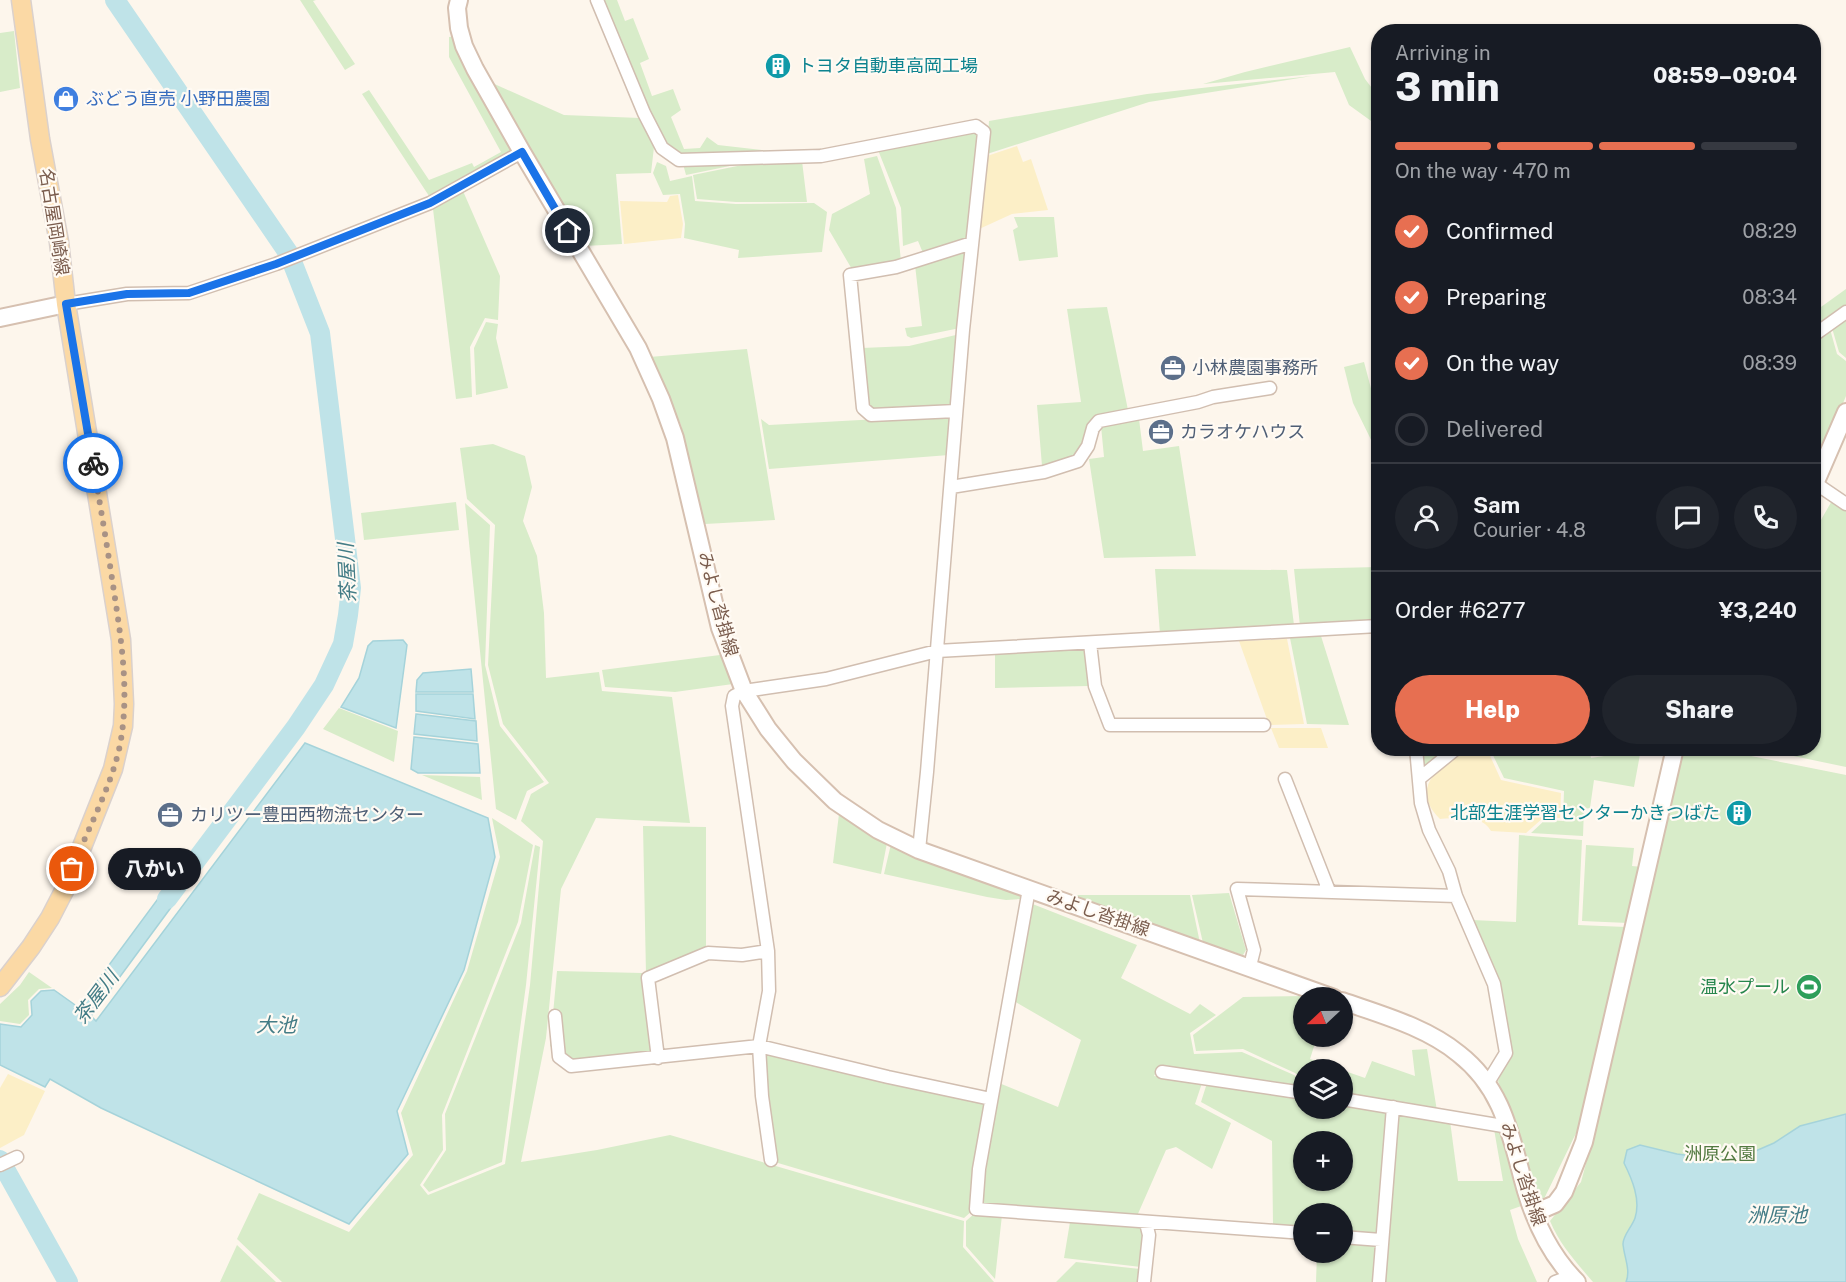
<!DOCTYPE html>
<meta charset="utf-8">
<style>
body{margin:0;font-family:"Public Sans","Noto Sans JP",sans-serif;background:#20242c;color:#f1f3f6;height:100vh;display:flex;flex-direction:column;font-size:22px;white-space:nowrap}
*{box-sizing:border-box;margin:0}
p{font-size:20px;color:#9ea1a6}
.icon{flex:none;width:33px;height:33px;fill:none;stroke:currentColor;stroke-width:2;stroke-linecap:round;stroke-linejoin:round}
.map{position:relative;flex:1;overflow:hidden}
.drawer{position:absolute;left:1371px;top:24px;width:450px;height:732px;display:flex;flex-direction:column;background:#171b24;border-radius:24px;box-shadow:0 2px 4px #0004}
.drawer>*{flex:none}
.needle{width:39px;rotate:248deg}
.controls{position:absolute;left:1293px;top:987px;display:grid;gap:12px}
.controls a{display:grid;place-items:center;width:60px;height:60px;border-radius:50%;background:#171b24;box-shadow:0 2px 4px #0004;font-size:30px}
.pin{position:absolute;display:grid;place-items:center;width:51px;height:51px;color:#fff;margin:-26px;border:3px solid #fff;border-radius:50%;box-shadow:0 2px 6px #0007}
.courier{position:absolute;display:grid;place-items:center;width:60px;height:60px;margin:-30px;border:4px solid #1a73e8;border-radius:50%;background:#fff;color:#222;box-shadow:0 2px 8px #0007}
.bubble{position:absolute;height:42px;border-radius:21px;background:#171b24;box-shadow:0 2px 4px #0004;font-size:20px;font-weight:800;line-height:42px;text-align:center}
.summary em{font-style:normal;font-weight:800}
.summary div{display:flex;flex-direction:column-reverse}
.summary{display:flex;align-items:center;justify-content:space-between;height:102px;padding:0 24px}
h1{font-size:39px;font-weight:800;line-height:45px}
.bar{display:grid;grid-template-columns:repeat(4,1fr);gap:9px 6px;align-content:center;height:72px;padding:0 24px}
.bar i{height:8px;border-radius:4px;background:#363941}
.bar .selected{background:#e76f51}
.bar p{grid-column:span 4}
.line{display:flex;align-items:center;gap:15px;padding:0 24px;border-top:2px solid #363941}
.line div{flex:1}
.round{display:grid;place-items:center;flex:none;width:63px;height:63px;border-radius:32px;background:#20242c}
ol{padding:0 24px;list-style:none}
li{display:flex;align-items:center;gap:18px;height:66px}
li p{margin-inline-start:auto}
li .icon{padding:6px;border-radius:50%;background:#e76f51;color:#fff;stroke-width:4}
li:last-child{color:#9ea1a6}
li i{width:33px;height:33px;border:3px solid #363941;border-radius:50%}
.primary-button{display:flex;gap:12px;margin-top:auto;padding:12px 24px}
.primary-button a{flex:1;height:69px;border-radius:36px;background:#e76f51;color:#fff;font-size:24px;font-weight:800;line-height:69px;text-align:center}
.primary-button a+a{background:#20242c;color:#f1f3f6}
.map>svg:first-child{display:block}
</style>
<div class="map">
<svg width="1846" height="1282" viewBox="0 0 1846 1282">
<rect width="100%" height="100%" fill="#fdf6ec"/>
<path fill="#d8ecc9" fill-rule="evenodd" d="M 300,0 L 316,0 L 313,1 L 355,64 L 345,70 Z
M 601,0 L 617,0 L 625,21 L 633,18 L 649,59 L 640,63 L 652,96 L 673,89 L 681,110 L 671,117 L 684,149 L 700,148 L 707,137 L 718,145 L 770,151 L 770,154 L 681,157 L 664,145 Z
M 14,31 L 20,88 L 0,92 L 0,33 Z
M 456,36 L 515,151 L 431,199 L 362,94 L 369,90 L 429,180 L 472,163 L 474,167 L 501,152 L 449,57 L 449,37 Z
M 1350,47 L 1365,79 L 1378,96 L 1378,126 L 1349,105 L 1335,72 L 1203,84 L 1245,72 Z
M 1312,76 L 1149,102 L 987,154 L 989,121 L 1147,94 Z
M 490,82 L 564,115 L 640,118 L 654,147 L 651,173 L 616,174 L 622,244 L 585,246 Z
M 974,131 L 978,135 L 967,239 L 923,253 L 918,241 L 903,246 L 901,208 L 878,150 Z
M 877,156 L 896,208 L 901,262 L 853,271 L 829,230 L 832,214 L 870,194 L 864,159 Z
M 754,161 L 686,175 L 683,164 Z
M 762,161 L 802,161 L 807,202 L 736,202 L 697,199 L 693,175 Z
M 657,162 L 666,166 L 670,181 L 692,176 L 695,201 L 736,204 L 814,203 L 827,212 L 822,252 L 738,258 L 739,250 L 684,238 L 685,224 L 680,194 L 663,195 L 653,173 Z
M 463,191 L 500,276 L 498,320 L 485,318 L 470,347 L 472,397 L 456,399 L 433,209 Z
M 1014,217 L 1054,217 L 1058,257 L 1019,261 L 1013,230 L 1018,227 Z
M 968,248 L 960,328 L 911,338 L 907,336 L 905,328 L 922,326 L 915,265 Z
M 1846,289 L 1846,306 L 1814,329 L 1814,312 Z
M 1107,307 L 1128,410 L 1098,416 L 1084,445 L 1075,458 L 1042,466 L 1037,405 L 1081,402 L 1067,309 Z
M 1846,318 L 1846,358 L 1839,352 L 1832,328 Z
M 486,322 L 498,324 L 496,338 L 508,388 L 476,395 L 474,348 Z
M 1830,329 L 1837,354 L 1846,361 L 1846,396 L 1815,471 L 1817,437 L 1814,433 L 1814,341 Z
M 960,334 L 953,408 L 873,411 L 867,406 L 862,348 L 909,346 Z
M 747,349 L 775,520 L 705,524 L 681,425 L 649,357 Z
M 1364,362 L 1378,415 L 1378,454 L 1353,403 L 1344,367 Z
M 952,415 L 949,455 L 769,469 L 761,419 L 769,425 Z
M 1139,419 L 1143,451 L 1179,446 L 1196,556 L 1104,558 L 1089,459 L 1104,457 L 1101,426 Z
M 493,444 L 525,456 L 532,487 L 523,521 L 537,556 L 544,613 L 546,678 L 599,672 L 602,691 L 672,697 L 690,823 L 596,818 L 561,889 L 546,1038 L 521,1162 L 597,1150 L 670,1135 L 964,1221 L 963,1247 L 994,1282 L 282,1282 L 237,1239 L 259,1193 L 349,1232 L 413,1155 L 401,1113 L 467,971 L 500,857 L 492,818 L 533,845 L 518,922 L 442,1115 L 443,1150 L 420,1185 L 428,1195 L 505,1164 L 530,985 L 543,841 L 521,821 L 531,794 L 549,783 L 503,724 L 488,665 L 495,525 L 467,499 L 460,448 Z
M 1833,499 L 1846,508 L 1846,767 L 1760,749 L 1814,748 L 1814,532 Z
M 456,502 L 459,530 L 364,540 L 361,513 Z
M 465,503 L 490,525 L 485,665 L 500,726 L 544,782 L 527,791 L 516,820 L 496,809 Z
M 1378,567 L 1378,623 L 1300,626 L 1294,569 Z
M 1155,569 L 1287,570 L 1294,625 L 1160,634 Z
M 1321,636 L 1349,725 L 1307,724 L 1290,638 Z
M 1085,648 L 1089,686 L 995,688 L 995,654 Z
M 720,655 L 733,684 L 675,692 L 605,687 L 602,670 Z
M 339,708 L 398,731 L 394,762 L 323,729 Z
M 1420,748 L 1451,749 L 1423,770 Z
M 1490,749 L 1589,749 L 1591,758 L 1617,754 L 1618,749 L 1641,749 L 1634,787 L 1594,780 L 1590,808 L 1584,809 L 1583,836 L 1531,833 L 1545,820 L 1563,821 L 1564,791 L 1504,778 Z
M 1680,749 L 1716,749 L 1846,775 L 1846,1282 L 1593,1282 C 1576,1262 1560,1245 1550,1221 L 1581,1182 L 1599,1115 Z
M 422,775 L 480,777 L 482,800 Z
M 839,814 L 887,843 L 881,874 L 833,863 Z
M 643,826 L 706,827 L 706,948 L 646,974 Z
M 1519,835 L 1582,840 L 1578,925 L 1626,927 L 1581,1123 L 1542,1203 L 1498,1081 L 1510,1055 L 1472,920 L 1516,922 Z
M 891,844 L 1021,893 L 1020,899 L 1006,900 L 987,897 L 884,874 Z
M 535,845 L 540,847 L 526,985 L 502,1162 L 429,1192 L 423,1185 L 446,1150 L 445,1114 L 521,923 Z
M 1586,845 L 1634,848 L 1632,866 L 1642,867 L 1628,923 L 1582,921 Z
M 1229,893 L 1246,950 L 1243,955 L 1203,943 L 1192,895 Z
M 1064,895 L 1190,895 L 1200,943 Z
M 1030,903 L 1137,945 L 1121,978 L 1190,1014 L 1200,1004 L 1216,1015 L 1190,1033 L 1194,1054 L 1242,1052 L 1294,1075 L 1303,1082 L 1303,1090 L 1159,1067 L 1154,1076 L 1202,1083 L 1195,1104 L 1231,1123 L 1212,1169 L 1176,1147 L 1166,1150 L 1137,1216 L 981,1205 L 999,1083 L 1058,1107 L 1081,1040 L 1014,1001 Z
M 557,971 L 642,973 L 653,1054 L 572,1062 L 550,1046 Z
M 29,972 L 52,988 L 39,989 L 28,1000 L 29,1015 L 20,1024 L 0,1021 L 0,1004 L 20,985 Z
M 1306,996 L 1308,997 L 1304,998 L 1304,1036 L 1317,1037 L 1310,1059 L 1341,1069 L 1304,1070 L 1303,1079 L 1295,1073 L 1243,1049 L 1196,1051 L 1193,1035 L 1243,997 Z
M 1427,1049 L 1437,1111 L 1343,1096 L 1342,1070 L 1365,1078 L 1372,1061 L 1415,1076 L 1412,1050 Z
M 764,1053 L 985,1103 L 972,1211 L 964,1218 L 778,1163 L 767,1096 Z
M 1207,1083 L 1303,1098 L 1304,1108 L 1342,1108 L 1343,1104 L 1388,1112 L 1376,1234 L 1343,1231 L 1342,1214 L 1304,1214 L 1303,1228 L 1273,1225 L 1272,1141 L 1201,1102 ZM 1304,1142 L 1342,1142 L 1342,1180 L 1304,1180 Z
M 1396,1112 L 1450,1121 L 1458,1181 L 1503,1181 L 1494,1129 L 1504,1131 L 1524,1205 L 1510,1210 L 1518,1239 L 1537,1282 L 1384,1282 Z
M 975,1213 L 1002,1215 L 995,1279 L 966,1246 L 966,1221 Z
M 1070,1222 L 1143,1226 L 1141,1267 L 1064,1258 Z
M 1343,1243 L 1376,1245 L 1374,1282 L 1316,1282 L 1317,1253 L 1342,1252 Z
M 237,1245 L 276,1282 L 220,1282 Z
M 1076,1262 L 1140,1269 L 1138,1282 L 1056,1282 Z"/>
<path fill="#fcefc7" d="M 1017,146 L 1023,162 L 1031,159 L 1048,210 L 1012,214 L 977,230 L 987,156 Z
M 678,195 L 683,224 L 681,238 L 624,244 L 620,201 L 667,202 L 670,196 Z
M 1287,639 L 1304,724 L 1269,725 L 1239,641 Z
M 1271,728 L 1321,728 L 1328,748 L 1279,748 Z
M 1465,749 L 1487,749 L 1501,780 L 1561,793 L 1560,818 L 1543,818 L 1526,833 L 1491,831 C 1481,814 1458,818 1440,819 C 1408,787 1440,767 1465,749 Z
M 8,1074 L 45,1091 L 24,1135 L 0,1148 L 0,1088 Z"/>
<path fill="#bfe3e8" stroke="#a5d3da" stroke-width="1.5" d="M 403,640 L 407,645 L 396,728 L 341,707 L 359,678 L 368,646 L 373,641 Z
M 471,669 L 473,692 L 416,692 L 417,680 L 423,673 Z
M 416,694 L 473,694 L 475,719 L 416,711 Z
M 416,714 L 476,721 L 477,741 L 414,734 Z
M 414,737 L 478,744 L 480,773 L 418,773 L 411,769 Z
M 305,743 L 488,818 L 495,857 L 464,970 L 397,1111 L 408,1154 L 349,1224 L 101,1108 L 50,1079 L 45,1087 L 0,1065 L 0,1024 L 21,1027 L 32,1015 L 31,1001 L 41,991 L 54,990 L 78,1007 L 177,873 L 189,883 L 91,1016 L 96,1021 Z
M 1846,1114 L 1846,1282 L 1626,1282 C 1631,1270 1624,1257 1623,1244 C 1623,1235 1632,1227 1635,1218 C 1641,1200 1632,1179 1624,1163 L 1627,1150 L 1640,1145 L 1677,1154 L 1708,1158 L 1744,1156 L 1774,1143 L 1800,1126 Z"/>
<g fill="none" stroke-linecap="round" stroke-linejoin="round">
<path stroke="#bfe3e8" stroke-width="20" d="M 115,0 L 289,254 L 320,333 L 351,588 L 348,615 L 343,644 L 324,685 L 296,727 L 167,899
M 0,1160 L 68,1282"/>
<g stroke="#d1beb0" stroke-width="15">
<path id="street" d="M 597,0 L 644,113 L 662,148 L 679,160 L 821,156 L 976,126 L 984,132 L 963,330 L 927,772 L 919,850
M 66,304 L 127,294 L 189,293 L 276,264 L 430,203 L 522,152
M 1814,335 L 1846,312
M 956,411 L 871,415 L 863,408 L 850,275 L 896,267 L 972,243
M 1815,483 L 1846,504
M 951,487 L 1044,472 L 1078,461 L 1088,446 L 1093,428 L 1099,421 L 1198,402 L 1213,397 L 1270,388
M 1090,643 L 1095,686 L 1110,725 L 1264,725
M 1416,748 L 1421,803 L 1429,830 L 1449,871 L 1456,896 L 1494,984 L 1506,1053 L 1487,1084
M 1420,778 L 1457,748
M 1285,779 L 1329,891
M 1029,889 L 979,1169 L 976,1209 L 1304,1233
M 1250,966 L 1254,950 L 1237,889 L 1456,896
M 555,1016 L 559,1057 L 571,1066 L 759,1046 L 888,1077 L 991,1099
M 658,1058 L 648,978 L 708,953 L 742,955 L 768,951
M 1162,1072 L 1304,1093
M 1342,1099 L 1509,1127
M 771,1160 L 762,1096 L 759,1046 L 769,991 L 768,951 L 732,706 L 734,696 L 744,691 L 826,679 L 937,651 L 1378,626
M 0,1165 L 17,1157
M 1342,1237 L 1381,1240
M 1144,1282 L 1149,1235 L 1146,1223
M 1379,1282 L 1393,1107
M 1555,1282 L 1571,1276"/>
</g>
<g stroke="#d6c0b0" stroke-width="20">
<path id="secondary" d="M 459,0 L 457,8 L 459,28 L 464,46 L 475,69 L 522,152 L 638,348 L 661,399 L 675,438 L 720,628 L 744,691 L 768,729 L 794,761 L 835,801 L 878,830 L 919,850 L 1334,998
M 0,318 L 66,304
M 1814,486 L 1846,412
M 1342,1001 C 1382,1015 1426,1027 1459,1054 C 1505,1090 1511,1139 1526,1191 C 1536,1225 1552,1257 1577,1282
M 1534,1213 L 1555,1204 L 1564,1192 L 1584,1142 L 1675,748"/>
</g>
<g stroke="#dad1cd" stroke-width="21">
<path id="primary" d="M 0,987 L 31,947 L 50,918 L 66,887 L 113,769 L 123,726 L 124,704 L 121,640 L 66,304 L 59,242 L 40,139 L 21,0"/>
</g>
<use href="#street" stroke="#fff" stroke-width="12"/>
<use href="#secondary" stroke="#fff" stroke-width="16"/>
<use href="#primary" stroke="#fbd9a5" stroke-width="18"/>
</g>
<g fill="none" stroke-linecap="round" stroke-linejoin="round">
<path stroke="#a89285" stroke-width="6" stroke-dasharray="0 10.8" d="M 72,869 C 88,828 111,788 120,745 C 130,692 121,638 113,585 C 107,545 100,504 93,463"/>
<path stroke="#1a73e8" stroke-width="8" d="M 93,463 L 66,304 L 127,294 L 189,293 L 276,264 L 430,203 L 522,152 L 568,231"/>
</g>
<defs>
<g id="building-disc" transform="scale(1.35)"><circle r="9.5" fill="#0f9aa8" stroke="#fffaf3"/><path d="M-4-6H4V6H1V3H-1V6H-4ZM-2.5-4.3h1.7v1.8h-1.7ZM.8-4.3h1.7v1.8H.8ZM-2.5-1h1.7V.8h-1.7ZM.8-1h1.7V.8H.8Z" fill="#fff"/></g>
<g id="shop-disc" transform="scale(1.35)"><circle r="9.5" fill="#3f7fe0" stroke="#fffaf3"/><path d="M-5-2.5h2.3a2.7 3.5 0 0 1 5.4 0H5L5.5 6h-11ZM-1.5-2.5h3a1.5 2.3 0 0 0-3 0Z" fill="#fff"/></g>
<g id="office-disc" transform="scale(1.35)"><circle r="9.5" fill="#5c6f8a" stroke="#fffaf3"/><path d="M-6-3h4V-5.5h4V-3h4V5H-6ZM-1-4.5V-3h2v-1.5ZM-6 0V1H6V0Z" fill="#fff"/></g>
<g id="stadium-disc" transform="scale(1.35)"><circle r="9.5" fill="#2e9e5b" stroke="#fffaf3"/><path d="M0-5a6.5 5 0 1 0 0 10a6.5 5 0 1 0 0-10ZM-3.5-1.8h7v3.6h-7Z" fill="#fff"/></g>
</defs>
<g fill-rule="evenodd">
<use href="#building-disc" x="778" y="66"/>
<use href="#shop-disc" x="66" y="99"/>
<use href="#office-disc" x="1173" y="368"/>
<use href="#office-disc" x="1161" y="432"/>
<use href="#building-disc" x="1739" y="813"/>
<use href="#office-disc" x="170" y="815"/>
<use href="#stadium-disc" x="1809" y="987"/>
</g>
<g text-anchor="middle" stroke-width="4.5" stroke-linejoin="round" paint-order="stroke">
<g font-size="18" fill="#0d838f" stroke="#fffaf3" text-anchor="start">
<text x="798" y="72">トヨタ自動車高岡工場</text>
<text x="1720" y="819" text-anchor="end">北部生涯学習センターかきつばた</text>
</g>
<g font-size="18" fill="#366cbe" stroke="#fffaf3" text-anchor="start">
<text x="86" y="105">ぶどう直売 小野田農園</text>
</g>
<g font-size="18" fill="#7a5c4d" stroke="#fffaf3">
<text transform="translate(54 222) rotate(81)" y="6">名古屋岡崎線</text>
<text transform="translate(718 604) rotate(75)" y="6">みよし沓掛線</text>
<text transform="translate(1098 913) rotate(19)" y="6">みよし沓掛線</text>
<text transform="translate(1523 1174) rotate(72)" y="6">みよし沓掛線</text>
</g>
<g font-size="18" fill="#4e5e75" stroke="#fffaf3" text-anchor="start">
<text x="1192" y="374">小林農園事務所</text>
<text x="1180" y="438">カラオケハウス</text>
<text x="190" y="821">カリツー豊田西物流センター</text>
</g>
<g font-size="18" fill="#27864d" stroke="#fffaf3" text-anchor="end">
<text x="1790" y="993">温水プール</text>
</g>
<g font-size="18" fill="#537a41" stroke="#fffaf3">
<text x="1720" y="1160">洲原公園</text>
</g>
<g font-size="20" font-style="italic" fill="#437c86" stroke="#fffaf3">
<text transform="translate(347 573) rotate(-93)" y="7">茶屋川</text>
<text transform="translate(96 997) rotate(-53)" y="7">茶屋川</text>
<text x="276" y="1032">大池</text>
<text x="1777" y="1222">洲原池</text>
</g>
</g>
</svg>
<div class="controls">
<a><svg class="needle" viewBox="-14 -14 28 28"><path d="M0-13l5 13h-10z" fill="#e53935"/><path d="M0 13l5-13h-10z" fill="#9ea1a6"/></svg></a>
<a><svg class="icon" aria-label="layers" viewBox="0 0 24 24"><path d="M12 4l9 5-9 5-9-5zM3 14l9 5 9-5"/></svg></a>
<a>+</a>
<a>−</a>
</div>
<div class="pin" style="left:72px;top:869px;background:#ea580c"><svg class="icon" aria-label="bag" viewBox="0 0 24 24"><path d="M5 8h14l-1 12H6zM9 8a3 3 0 0 1 6 0"/></svg></div>
<div class="pin" style="left:568px;top:231px;background:#1f2937"><svg class="icon" aria-label="home" viewBox="0 0 24 24"><path d="M3 11l9-7 9 7M6 9v11h12V9"/></svg></div>
<div class="courier" style="left:93px;top:463px"><svg class="icon" aria-label="bike" viewBox="0 0 24 24"><circle cx="6" cy="16" r="4"/><circle cx="18" cy="16" r="4"/><path d="M6 16l4-8h5l3 8M10 8l3 8H6M13 5h3"/></svg></div>
<div class="bubble" style="left:108px;top:848px;width:93px">八かい</div>
<section class="drawer">
<div class="summary"><div><h1>3 min</h1><p>Arriving in</p></div><em>08:59–09:04</em></div>
<div class="bar"><i class="selected"></i><i class="selected"></i><i class="selected"></i><i></i><p>On the way · 470 m</p></div>
<ol>
<li><svg class="icon" aria-label="check" viewBox="0 0 24 24"><path d="M5 12l5 5 9-10"/></svg>Confirmed<p>08:29</p></li>
<li><svg class="icon" aria-label="check" viewBox="0 0 24 24"><path d="M5 12l5 5 9-10"/></svg>Preparing<p>08:34</p></li>
<li><svg class="icon" aria-label="check" viewBox="0 0 24 24"><path d="M5 12l5 5 9-10"/></svg>On the way<p>08:39</p></li>
<li><i></i>Delivered</li>
</ol>
<div class="line" style="height:108px"><a class="round"><svg class="icon" aria-label="person" viewBox="0 0 24 24"><circle cx="12" cy="8" r="4"/><path d="M4 21q1-7 8-7t8 7"/></svg></a><div><b>Sam</b><p>Courier · 4.8</p></div><a class="round"><svg class="icon" aria-label="chat" viewBox="0 0 24 24"><path d="M4 5h16v11H9l-5 4z"/></svg></a><a class="round"><svg class="icon" aria-label="phone" viewBox="0 0 24 24"><path d="M5 4h4l2 5-3 2q2 4 5 5l2-3 5 2v4C11 20 4 13 5 4z"/></svg></a></div>
<div class="line" style="height:78px"><div>Order #6277</div><b>¥3,240</b></div>
<div class="primary-button"><a>Help</a><a>Share</a></div>
</section>
</div>
